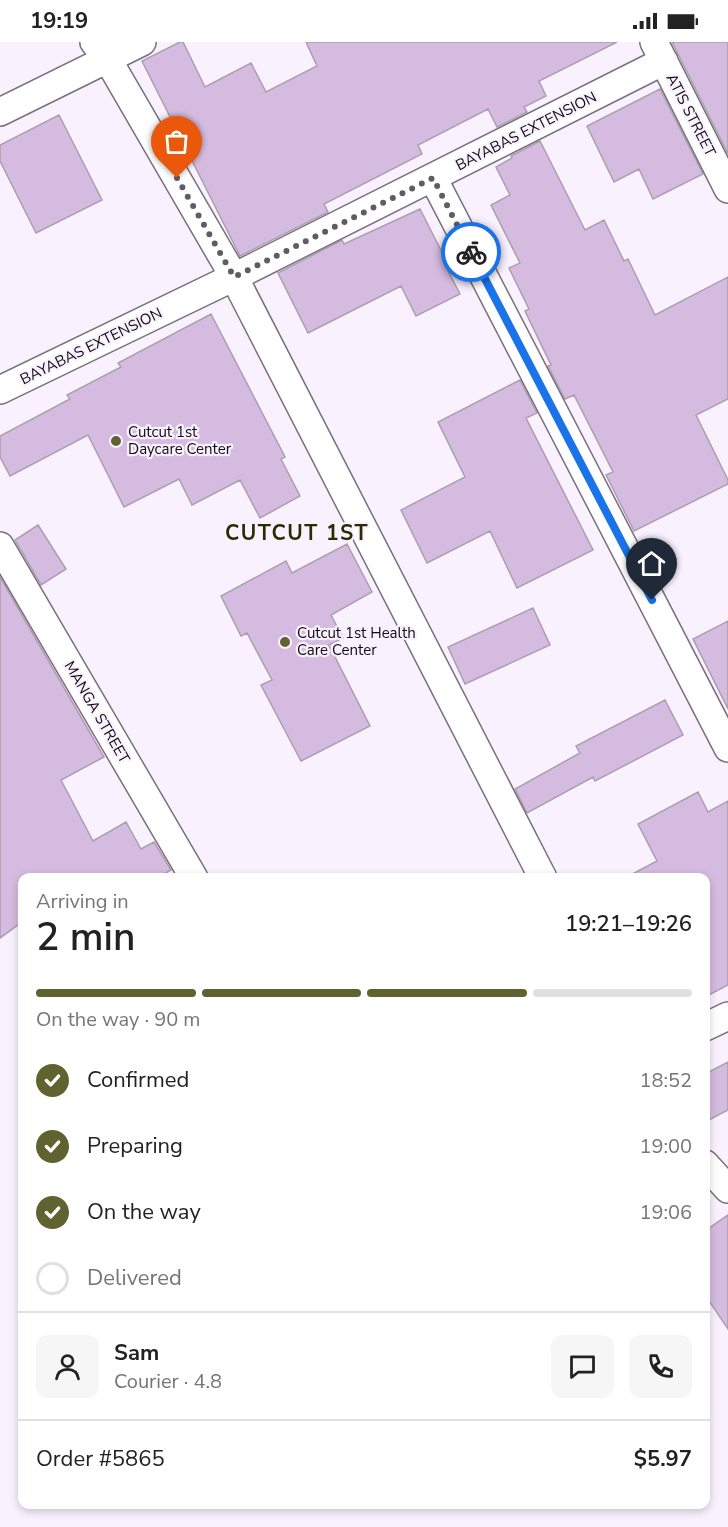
<!DOCTYPE html>
<meta charset="utf-8">
<style>
body{margin:0;font-family:"Nunito Sans",sans-serif;background:#f6f6f6;color:#222;height:100vh;display:flex;flex-direction:column;font-size:22px;white-space:nowrap}
*{box-sizing:border-box;margin:0}
p{font-size:20px;color:#767676}
.icon{flex:none;width:33px;height:33px;fill:none;stroke:currentColor;stroke-width:2;stroke-linecap:round;stroke-linejoin:round}
.map{position:relative;flex:1;overflow:hidden}
.side{position:absolute;left:18px;top:831px;width:692px;height:636px;display:flex;flex-direction:column;background:#fff;border-radius:12px;box-shadow:0 3px 9px #0003}
.side>*{flex:none}
.pin{position:absolute;display:grid;place-items:center;width:51px;height:51px;color:#fff;margin:-62px -26px;border-radius:50% 50% 50% 0;rotate:-45deg;box-shadow:0 0 6px #0007}
.pin .icon{rotate:45deg}
.courier{position:absolute;display:grid;place-items:center;width:60px;height:60px;margin:-30px;border:4px solid #1a73e8;border-radius:50%;background:#fff;color:#222;box-shadow:0 2px 8px #0007}
.summary em{font-style:normal;font-weight:600}
.summary div{display:flex;flex-direction:column-reverse}
.summary{display:flex;align-items:center;justify-content:space-between;height:102px;padding:0 18px}
h1{font-size:39px;font-weight:600;line-height:45px}
.bar{display:grid;grid-template-columns:repeat(4,1fr);gap:9px 6px;align-content:center;height:72px;padding:0 18px}
.bar i{height:8px;border-radius:4px;background:#e0e0e0}
.bar .selected{background:#60622f}
.bar p{grid-column:span 4}
.line{display:flex;align-items:center;gap:15px;padding:0 18px;border-top:2px solid #e0e0e0}
.line div{flex:1}
.round{display:grid;place-items:center;flex:none;width:63px;height:63px;border-radius:12px;background:#f6f6f6}
ol{padding:0 18px;list-style:none}
li{display:flex;align-items:center;gap:18px;height:66px}
li p{margin-inline-start:auto}
li .icon{padding:6px;border-radius:50%;background:#60622f;color:#fff;stroke-width:4}
li:last-child{color:#767676}
li i{width:33px;height:33px;border:3px solid #e0e0e0;border-radius:50%}
.status{display:flex;justify-content:space-between;align-items:center;height:42px;padding:0 30px;background:#fff;direction:ltr}
.status svg{height:16px;fill:currentColor}
.map>svg:first-child{display:block}
</style>
<div class="status"><b>19:19</b><svg viewBox="0 0 49 12"><path d="M0 12V9h3v3zM5 12V6h3v6zM10 12V3h3v9zM15 12V0h3v12zM26 1h20v11H26zM47 4h2v5h-2z"/></svg></div>
<div class="map">
<svg width="728" height="1485" viewBox="0 0 728 1485">
<rect width="100%" height="100%" fill="#faf1fe"/>
<path fill="#d5bbdf" stroke="#aa9faf" stroke-width="1.5" d="M 180,0 L 183,0 L 205,45 L 251,21 L 266,50 L 317,24 L 306,0 L 617,0 L 539,39 L 546,54 L 524,65 L 527,70 L 497,85 L 488,67 L 418,103 L 422,112 L 324,162 L 328,170 L 240,214 L 142,19 Z
M 672,0 L 728,0 L 728,112 Z
M 660,47 L 703,132 L 653,157 L 639,127 L 614,140 L 587,84 Z
M 59,73 L 102,158 L 36,191 L 0,119 L 0,103 Z
M 540,99 L 585,188 L 604,178 L 624,219 L 628,217 L 655,273 L 728,235 L 728,357 L 696,373 L 728,438 L 728,442 L 634,489 L 606,433 L 613,430 L 574,353 L 565,357 L 548,324 L 551,323 L 525,269 L 529,267 L 509,226 L 520,221 L 491,163 L 510,153 L 496,125 L 512,116 L 511,114 Z
M 420,167 L 447,220 L 444,221 L 460,252 L 416,274 L 401,244 L 308,291 L 278,231 L 342,198 L 344,202 Z
M 211,272 L 285,415 L 281,417 L 300,454 L 260,476 L 240,438 L 192,463 L 179,437 L 124,465 L 88,393 L 10,434 L 0,415 L 0,394 L 70,357 L 67,353 L 121,325 L 118,321 Z
M 520,338 L 537,371 L 526,376 L 593,508 L 517,546 L 490,489 L 427,521 L 401,468 L 465,435 L 438,380 Z
M 38,483 L 66,527 L 41,543 L 15,498 Z
M 347,502 L 372,550 L 331,573 L 343,596 L 329,603 L 370,684 L 301,719 L 261,643 L 272,638 L 247,591 L 241,594 L 221,554 L 286,519 L 292,531 Z
M 0,535 L 104,715 L 61,738 L 93,799 L 126,780 L 141,807 L 154,800 L 171,828 L 157,836 L 22,836 L 22,880 L 0,896 Z
M 533,566 L 550,603 L 465,642 L 448,605 Z
M 728,579 L 728,667 L 693,597 Z
M 665,658 L 683,693 L 595,739 L 593,735 L 527,771 L 515,747 L 580,711 L 576,704 Z
M 698,750 L 708,770 L 728,759 L 728,943 L 705,955 L 705,836 L 625,836 L 657,819 L 638,782 Z
M 728,1020 L 728,1068 L 705,1080 L 705,1032 Z
M 728,1173 L 728,1287 L 705,1253 L 705,1189 Z"/>
<g fill="none" stroke-linecap="round" stroke-linejoin="round">
<g stroke="#7a6f7e" stroke-width="30">
<path id="street" d="M 94,0 L 107,16 L 234,235 L 543,836
M 654,0 L 728,147
M 0,70 L 142,0
M 433,136 L 728,706
M 0,348 L 234,235 L 664,19
M 0,504 L 194,836
M 705,985 L 728,974
M 705,1122 L 728,1147"/>
</g>
<use href="#street" stroke="#fff" stroke-width="27"/>
</g>
<g fill="none" stroke-linecap="round" stroke-linejoin="round">
<path stroke="#615c64" stroke-width="6" stroke-dasharray="0 10.8" d="M 177,136 L 234,235 L 433,136 L 471,210"/>
<path stroke="#1a73e8" stroke-width="8" d="M 471,210 L 652,558"/>
</g>
<g fill="#60622f" stroke="#faf1fe" stroke-width="2">
<circle cx="116" cy="399" r="6"/>
<circle cx="285" cy="600" r="6"/>
</g>
<g text-anchor="middle" stroke-width="4.5" stroke-linejoin="round" paint-order="stroke">
<g font-size="15" fill="#0f0c11" stroke="#faf1fe">
<text transform="translate(691 73) rotate(63)" y="5">ATIS STREET</text>
<text transform="translate(526 89) rotate(-27)" y="5">BAYABAS EXTENSION</text>
<text transform="translate(91 304) rotate(-26)" y="5">BAYABAS EXTENSION</text>
<text transform="translate(97 670) rotate(60)" y="5">MANGA STREET</text>
</g>
<g font-size="15" fill="#0f0c11" stroke="#faf1fe" text-anchor="start">
<text x="128" y="395">Cutcut 1st<tspan x="128" dy="17">Daycare Center</tspan></text>
<text x="297" y="596">Cutcut 1st Health<tspan x="297" dy="17">Care Center</tspan></text>
</g>
<g font-size="21" font-weight="bold" letter-spacing="1.5" fill="#2b2b01" stroke="#faf1fe">
<text x="297" y="498">CUTCUT 1ST</text>
</g>
</g>
</svg>
<div class="pin" style="left:177px;top:136px;background:#ea580c"><svg class="icon" aria-label="bag" viewBox="0 0 24 24"><path d="M5 8h14l-1 12H6zM9 8a3 3 0 0 1 6 0"/></svg></div>
<div class="pin" style="left:652px;top:558px;background:#1f2937"><svg class="icon" aria-label="home" viewBox="0 0 24 24"><path d="M3 11l9-7 9 7M6 9v11h12V9"/></svg></div>
<div class="courier" style="left:471px;top:210px"><svg class="icon" aria-label="bike" viewBox="0 0 24 24"><circle cx="6" cy="16" r="4"/><circle cx="18" cy="16" r="4"/><path d="M6 16l4-8h5l3 8M10 8l3 8H6M13 5h3"/></svg></div>
<section class="side">
<div class="summary"><div><h1>2 min</h1><p>Arriving in</p></div><em>19:21–19:26</em></div>
<div class="bar"><i class="selected"></i><i class="selected"></i><i class="selected"></i><i></i><p>On the way · 90 m</p></div>
<ol>
<li><svg class="icon" aria-label="check" viewBox="0 0 24 24"><path d="M5 12l5 5 9-10"/></svg>Confirmed<p>18:52</p></li>
<li><svg class="icon" aria-label="check" viewBox="0 0 24 24"><path d="M5 12l5 5 9-10"/></svg>Preparing<p>19:00</p></li>
<li><svg class="icon" aria-label="check" viewBox="0 0 24 24"><path d="M5 12l5 5 9-10"/></svg>On the way<p>19:06</p></li>
<li><i></i>Delivered</li>
</ol>
<div class="line" style="height:108px"><a class="round"><svg class="icon" aria-label="person" viewBox="0 0 24 24"><circle cx="12" cy="8" r="4"/><path d="M4 21q1-7 8-7t8 7"/></svg></a><div><b>Sam</b><p>Courier · 4.8</p></div><a class="round"><svg class="icon" aria-label="chat" viewBox="0 0 24 24"><path d="M4 5h16v11H9l-5 4z"/></svg></a><a class="round"><svg class="icon" aria-label="phone" viewBox="0 0 24 24"><path d="M5 4h4l2 5-3 2q2 4 5 5l2-3 5 2v4C11 20 4 13 5 4z"/></svg></a></div>
<div class="line" style="height:78px"><div>Order #5865</div><b>$5.97</b></div>
</section>
</div>
